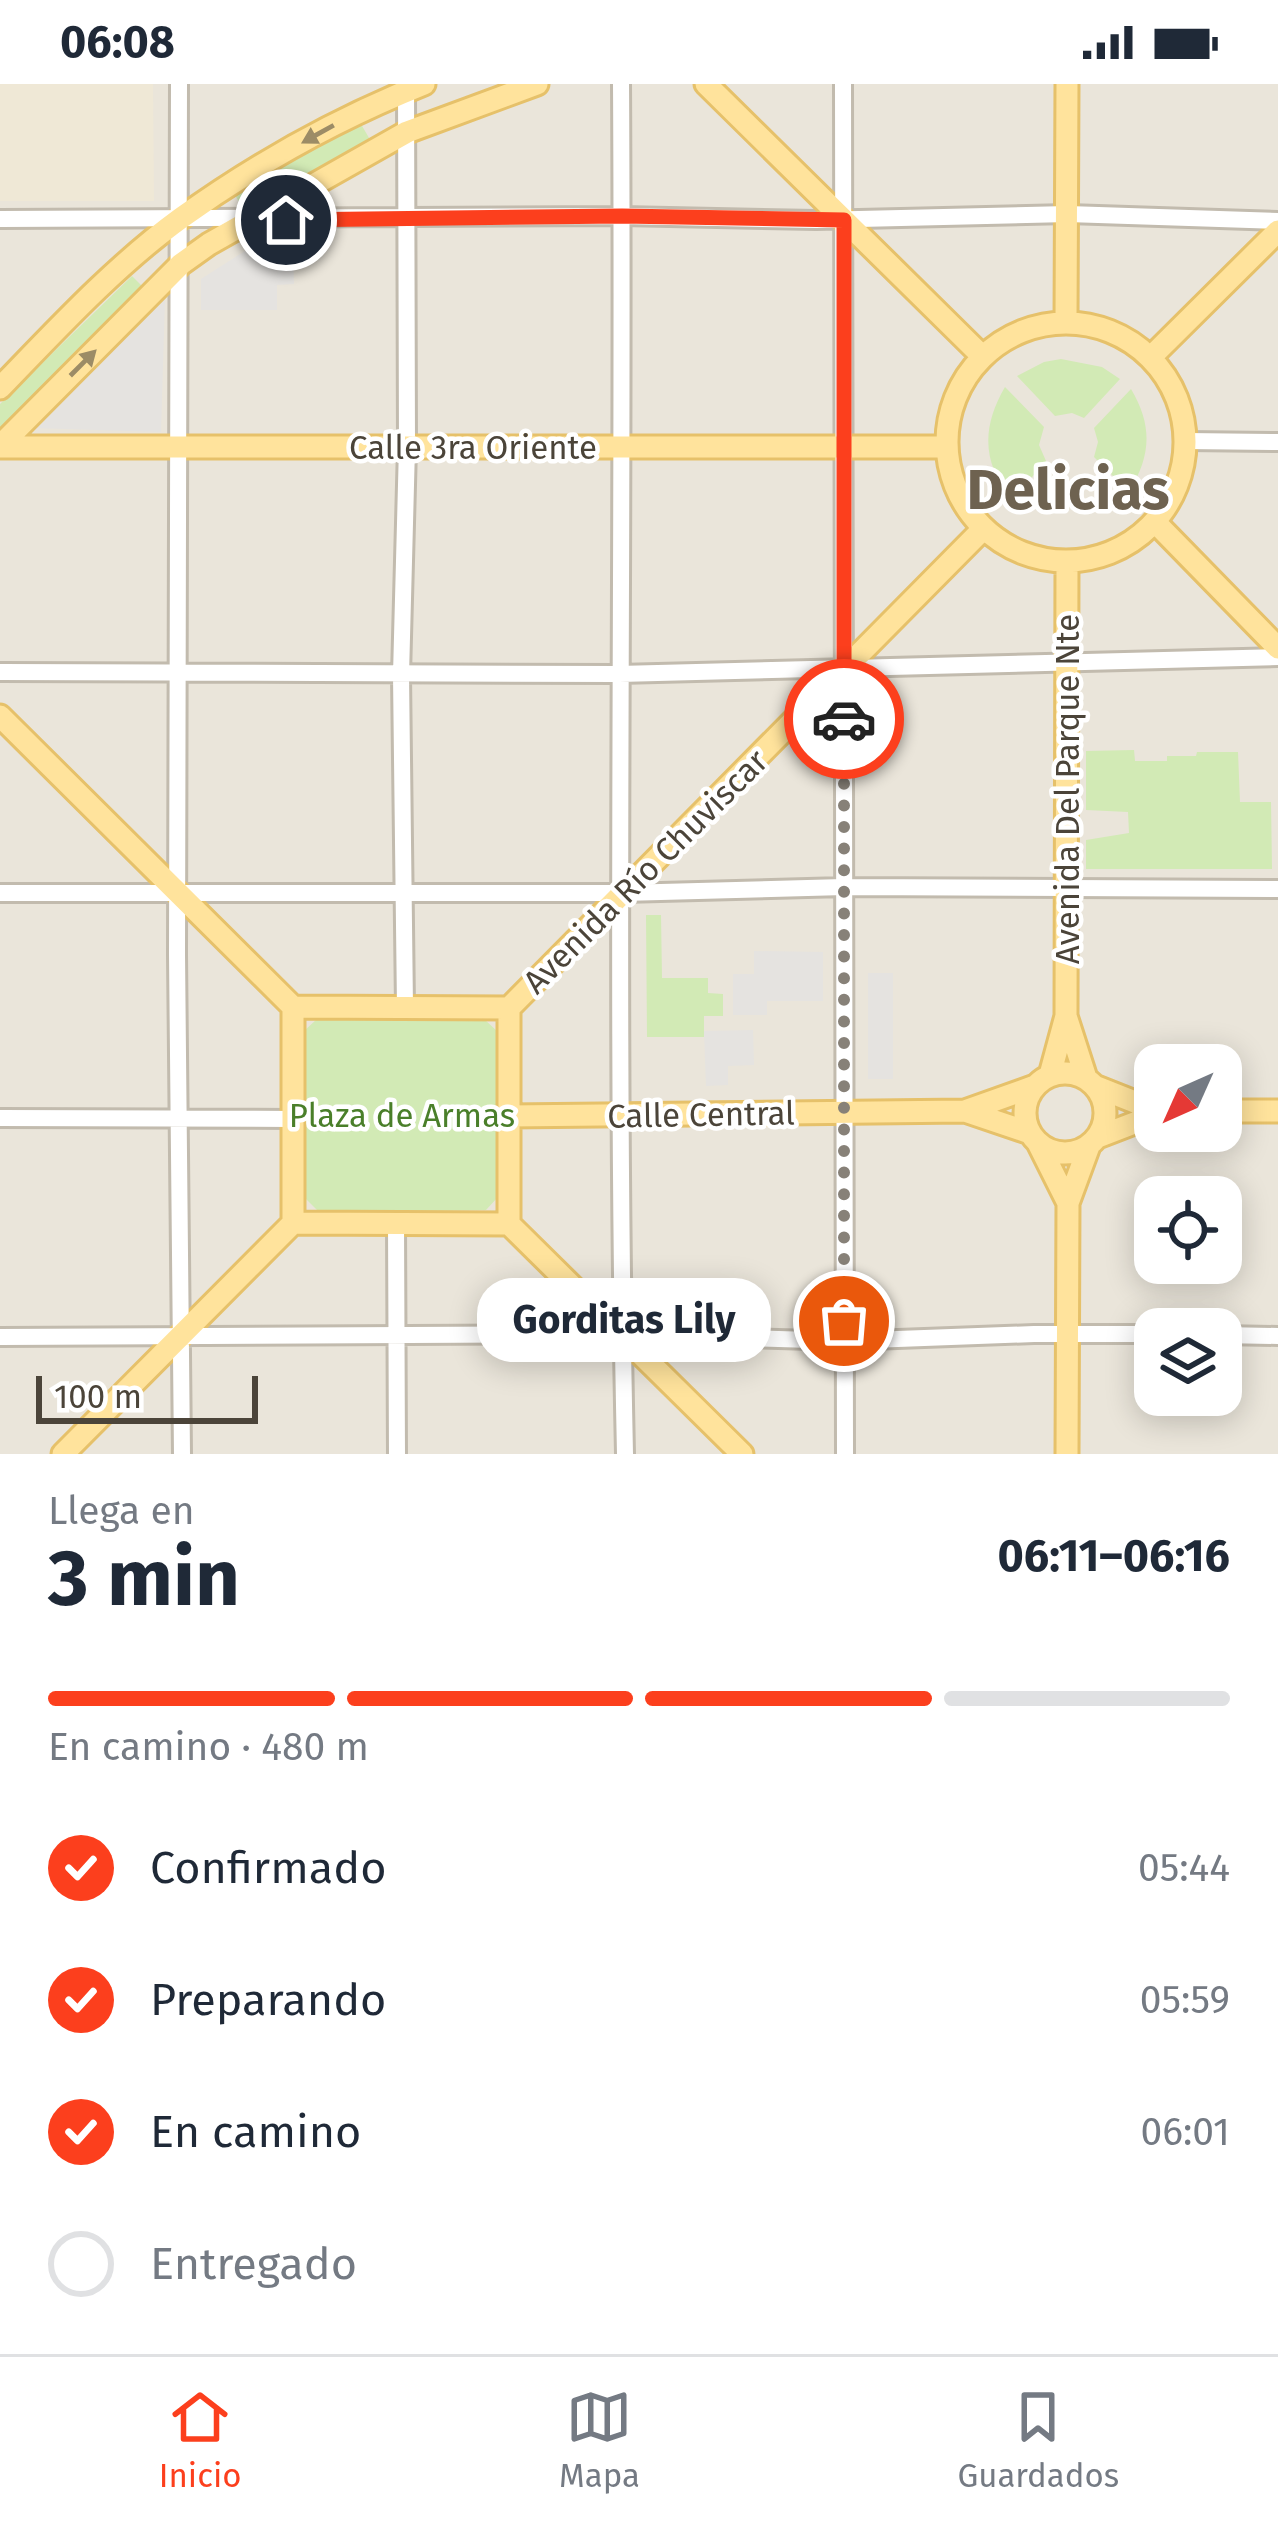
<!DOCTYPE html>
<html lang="es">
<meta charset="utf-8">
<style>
body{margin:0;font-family:"Fira Sans",sans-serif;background:#f2f2f3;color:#1f2937;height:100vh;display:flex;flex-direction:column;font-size:45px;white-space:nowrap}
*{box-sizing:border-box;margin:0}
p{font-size:39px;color:#747a83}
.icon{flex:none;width:66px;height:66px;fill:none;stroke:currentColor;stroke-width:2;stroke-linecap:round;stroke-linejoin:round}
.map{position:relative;height:1370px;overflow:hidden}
.sheet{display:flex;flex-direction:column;background:#fff;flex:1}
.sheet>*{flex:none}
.needle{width:78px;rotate:225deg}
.tools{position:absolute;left:1134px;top:960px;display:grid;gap:24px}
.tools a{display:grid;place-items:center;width:108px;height:108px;border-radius:24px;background:#fff;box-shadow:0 6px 30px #0003;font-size:60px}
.scale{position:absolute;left:36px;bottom:30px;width:222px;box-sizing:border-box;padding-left:12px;border:6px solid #4b4439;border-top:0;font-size:33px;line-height:42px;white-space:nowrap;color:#4b4439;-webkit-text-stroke:9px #fff;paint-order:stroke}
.pin{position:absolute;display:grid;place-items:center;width:102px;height:102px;color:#fff;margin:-51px;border:6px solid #fff;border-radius:50%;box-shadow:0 3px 12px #0007}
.courier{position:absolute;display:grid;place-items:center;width:120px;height:120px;margin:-60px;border:9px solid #fc3f1d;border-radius:50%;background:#fff;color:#222;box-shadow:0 3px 15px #0007}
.bubble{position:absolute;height:84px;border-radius:36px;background:#fff;box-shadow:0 6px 30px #0003;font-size:39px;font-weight:700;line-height:84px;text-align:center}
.headline em{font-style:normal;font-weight:700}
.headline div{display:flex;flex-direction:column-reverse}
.headline{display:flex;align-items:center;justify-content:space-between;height:204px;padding:0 48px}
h1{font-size:78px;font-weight:700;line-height:90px}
.bar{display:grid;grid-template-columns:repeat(4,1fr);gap:18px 12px;align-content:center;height:144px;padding:0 48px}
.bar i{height:15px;border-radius:9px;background:#e0e1e3}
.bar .on{background:#fc3f1d}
.bar p{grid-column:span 4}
ol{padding:0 48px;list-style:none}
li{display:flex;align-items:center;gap:36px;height:132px}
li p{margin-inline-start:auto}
li .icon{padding:12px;border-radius:50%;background:#fc3f1d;color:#fff;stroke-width:4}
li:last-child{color:#747a83}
li i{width:66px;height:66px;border:6px solid #e0e1e3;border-radius:50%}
.status{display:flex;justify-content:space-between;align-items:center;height:84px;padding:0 60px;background:#fff;direction:ltr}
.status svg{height:33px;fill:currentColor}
.tabs{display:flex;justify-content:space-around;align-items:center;height:168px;border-top:3px solid #e0e1e3;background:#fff;font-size:33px;color:#747a83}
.tabs a{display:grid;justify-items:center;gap:6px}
.tabs .on{color:#fc3f1d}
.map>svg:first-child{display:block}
</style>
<div class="status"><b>06:08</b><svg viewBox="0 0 49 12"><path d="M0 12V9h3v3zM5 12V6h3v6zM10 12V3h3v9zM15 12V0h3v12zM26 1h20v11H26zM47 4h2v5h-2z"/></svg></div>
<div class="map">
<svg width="1278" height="1370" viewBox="0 0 1278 1370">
<rect width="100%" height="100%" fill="#f6f3ec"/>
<path fill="#eae5da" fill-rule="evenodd" d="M 0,0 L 1278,0 L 1278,1370 L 0,1370 ZM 1155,981 L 1221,981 L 1221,1047 L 1155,1047 ZM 1155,1113 L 1221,1113 L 1221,1179 L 1155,1179 ZM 1155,1245 L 1221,1245 L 1221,1311 L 1155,1311 Z"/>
<path fill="#efe8d6" d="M 0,0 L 153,0 L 154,117 L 0,117 Z"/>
<path fill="#d2eab5" d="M 358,35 L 372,59 L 247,131 L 233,108 Z
M 132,192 L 145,205 L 0,346 L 0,320 Z
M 1061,275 L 1102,283 L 1120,295 L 1084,334 L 1072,329 L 1055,332 L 1017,292 L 1044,278 Z
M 1005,303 L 1044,343 L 1039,361 L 1046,377 L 1013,415 C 981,380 982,342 1005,303 Z
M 1131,305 C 1153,342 1151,372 1129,408 L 1094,373 L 1098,358 L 1094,344 Z
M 1134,666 L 1135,677 L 1167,677 L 1167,672 L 1196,672 L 1197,668 L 1238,668 L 1240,718 L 1271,718 L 1272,785 L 1086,785 L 1086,756 L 1129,749 L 1128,728 L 1086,726 L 1086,667 Z
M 646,831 L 661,831 L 662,894 L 708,894 L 708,909 L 723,910 L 723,932 L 704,932 L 704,953 L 647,953 Z
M 483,934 L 499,949 L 498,1113 L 486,1126 L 320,1129 L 304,1113 L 304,947 L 317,935 Z"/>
<path fill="#e5e3e0" d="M 248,165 L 293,165 L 294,200 L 277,201 L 277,226 L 201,226 L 201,195 Z
M 165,215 L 161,348 L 33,344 Z
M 754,867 L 823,868 L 823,917 L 767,917 L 767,931 L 733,931 L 733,890 L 754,890 Z
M 868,889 L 893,889 L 893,995 L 868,995 Z
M 753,946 L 754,981 L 728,982 L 728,1001 L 706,1002 L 704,947 Z"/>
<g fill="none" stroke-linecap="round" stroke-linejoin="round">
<g stroke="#c2bbae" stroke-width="22">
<path id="minor" d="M 179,0 L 177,870 L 182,1370
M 621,0 C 624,457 615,913 625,1370
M 843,0 L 845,1370
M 0,135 L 622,132 L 816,136 L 1068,130 L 1278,137
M 1186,357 L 1278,358
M 0,588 L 619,590 L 1278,573
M 0,809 L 623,809 L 844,803 L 1278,805
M 405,924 L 401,591 L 407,363 L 406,1
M 0,1034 L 293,1035
M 396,1139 L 397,1370
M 1221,1251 L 1278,1252
M 0,1253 L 622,1250 L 844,1257 L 1034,1250 L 1155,1250"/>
</g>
<g stroke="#e6c16a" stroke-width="27">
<path id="major" d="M 706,0 L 982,272
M 1066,238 L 1067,0
M947 358a119 119 0 1 1 238 0a119 119 0 1 1-238 0Z
M 1151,273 L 1278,147
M 0,304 C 57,245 115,182 181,134 C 256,80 339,34 424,0
M 0,362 L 181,180 L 209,160 L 407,48 L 537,0
M 0,363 L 946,363
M 1155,438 L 1278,564
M 0,632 L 293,923
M 293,923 L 509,924 L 509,1140 L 293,1139 Z
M 509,924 L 984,444
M 1066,932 L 1067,478
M1025 1029a40 40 0 1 1 80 0a40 40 0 1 1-80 0Z
M 1050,991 L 1066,932 L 1086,994
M 1097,1003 L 1155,1026
M 1221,1027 L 1278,1027
M 509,1032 L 965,1027
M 1030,1049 L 965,1027 L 1035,1002
M 1098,1053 L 1155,1031
M 1038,1059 L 1068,1119 L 1089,1062
M 509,1140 L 742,1370
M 63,1370 L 293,1139
M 1067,1370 L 1068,1119"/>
</g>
<use href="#minor" stroke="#fff" stroke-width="16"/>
<use href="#major" stroke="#ffe39c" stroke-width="21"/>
</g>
<defs><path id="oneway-solid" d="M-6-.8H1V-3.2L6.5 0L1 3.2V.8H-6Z" transform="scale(3)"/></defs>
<g fill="#9c8c66">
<use href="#oneway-solid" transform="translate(318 50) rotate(151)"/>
<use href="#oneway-solid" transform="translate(83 279) rotate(-45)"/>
</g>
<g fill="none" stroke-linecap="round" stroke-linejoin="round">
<path stroke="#878178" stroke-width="12" stroke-dasharray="0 21.6" d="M 844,635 L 844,1237"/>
<path stroke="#fc3f1d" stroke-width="15" d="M 286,136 L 622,132 L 844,136 L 844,635"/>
</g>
<g text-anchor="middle" stroke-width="9" stroke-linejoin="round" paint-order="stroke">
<g font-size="33" fill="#4b4439" stroke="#fff">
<text x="473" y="375">Calle 3ra Oriente</text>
<text transform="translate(1067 705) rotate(-90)" y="12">Avenida Del Parque Nte</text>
<text transform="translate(645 787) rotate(-45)" y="12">Avenida Río Chuviscar</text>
<text transform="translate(701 1030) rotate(-1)" y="12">Calle Central</text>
</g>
<g font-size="33" fill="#4a7f2a" stroke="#fff">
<text x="402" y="1043">Plaza de Armas</text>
</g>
<g font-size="57" font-weight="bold" fill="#6e6250" stroke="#fff">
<text x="1068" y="425">Delicias</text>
</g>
</g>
</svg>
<div class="tools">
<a><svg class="needle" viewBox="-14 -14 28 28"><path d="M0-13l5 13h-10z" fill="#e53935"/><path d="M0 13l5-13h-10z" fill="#747a83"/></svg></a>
<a><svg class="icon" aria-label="locate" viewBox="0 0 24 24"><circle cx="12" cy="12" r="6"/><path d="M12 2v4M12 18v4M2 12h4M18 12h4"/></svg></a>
<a><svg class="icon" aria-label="layers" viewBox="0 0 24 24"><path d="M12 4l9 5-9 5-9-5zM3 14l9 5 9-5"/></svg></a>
</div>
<div class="scale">100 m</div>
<div class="pin" style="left:844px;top:1237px;background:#ea580c"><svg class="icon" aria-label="bag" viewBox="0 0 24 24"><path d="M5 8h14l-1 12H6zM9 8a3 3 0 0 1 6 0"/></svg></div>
<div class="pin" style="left:286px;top:136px;background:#1f2937"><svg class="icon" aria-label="home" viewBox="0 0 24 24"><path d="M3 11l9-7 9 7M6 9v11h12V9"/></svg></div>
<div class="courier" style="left:844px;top:635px"><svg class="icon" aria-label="car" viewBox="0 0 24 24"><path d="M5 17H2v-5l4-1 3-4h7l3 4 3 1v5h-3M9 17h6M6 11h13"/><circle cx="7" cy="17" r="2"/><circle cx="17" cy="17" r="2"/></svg></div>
<div class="bubble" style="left:477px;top:1194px;width:294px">Gorditas Lily</div>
</div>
<section class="sheet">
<div class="headline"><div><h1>3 min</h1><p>Llega en</p></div><em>06:11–06:16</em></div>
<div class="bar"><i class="on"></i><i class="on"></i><i class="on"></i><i></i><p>En camino · 480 m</p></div>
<ol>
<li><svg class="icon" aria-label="check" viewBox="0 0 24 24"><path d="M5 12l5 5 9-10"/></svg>Confirmado<p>05:44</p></li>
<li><svg class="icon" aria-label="check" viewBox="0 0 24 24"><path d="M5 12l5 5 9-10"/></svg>Preparando<p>05:59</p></li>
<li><svg class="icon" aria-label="check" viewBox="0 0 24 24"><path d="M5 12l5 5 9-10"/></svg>En camino<p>06:01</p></li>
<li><i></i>Entregado</li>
</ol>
</section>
<nav class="tabs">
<a class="on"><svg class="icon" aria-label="home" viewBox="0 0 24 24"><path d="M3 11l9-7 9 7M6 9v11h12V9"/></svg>Inicio</a>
<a><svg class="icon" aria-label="map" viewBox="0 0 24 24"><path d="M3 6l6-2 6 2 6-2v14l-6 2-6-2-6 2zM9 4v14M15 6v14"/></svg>Mapa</a>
<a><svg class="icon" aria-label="saved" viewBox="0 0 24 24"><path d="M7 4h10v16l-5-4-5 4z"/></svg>Guardados</a>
</nav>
